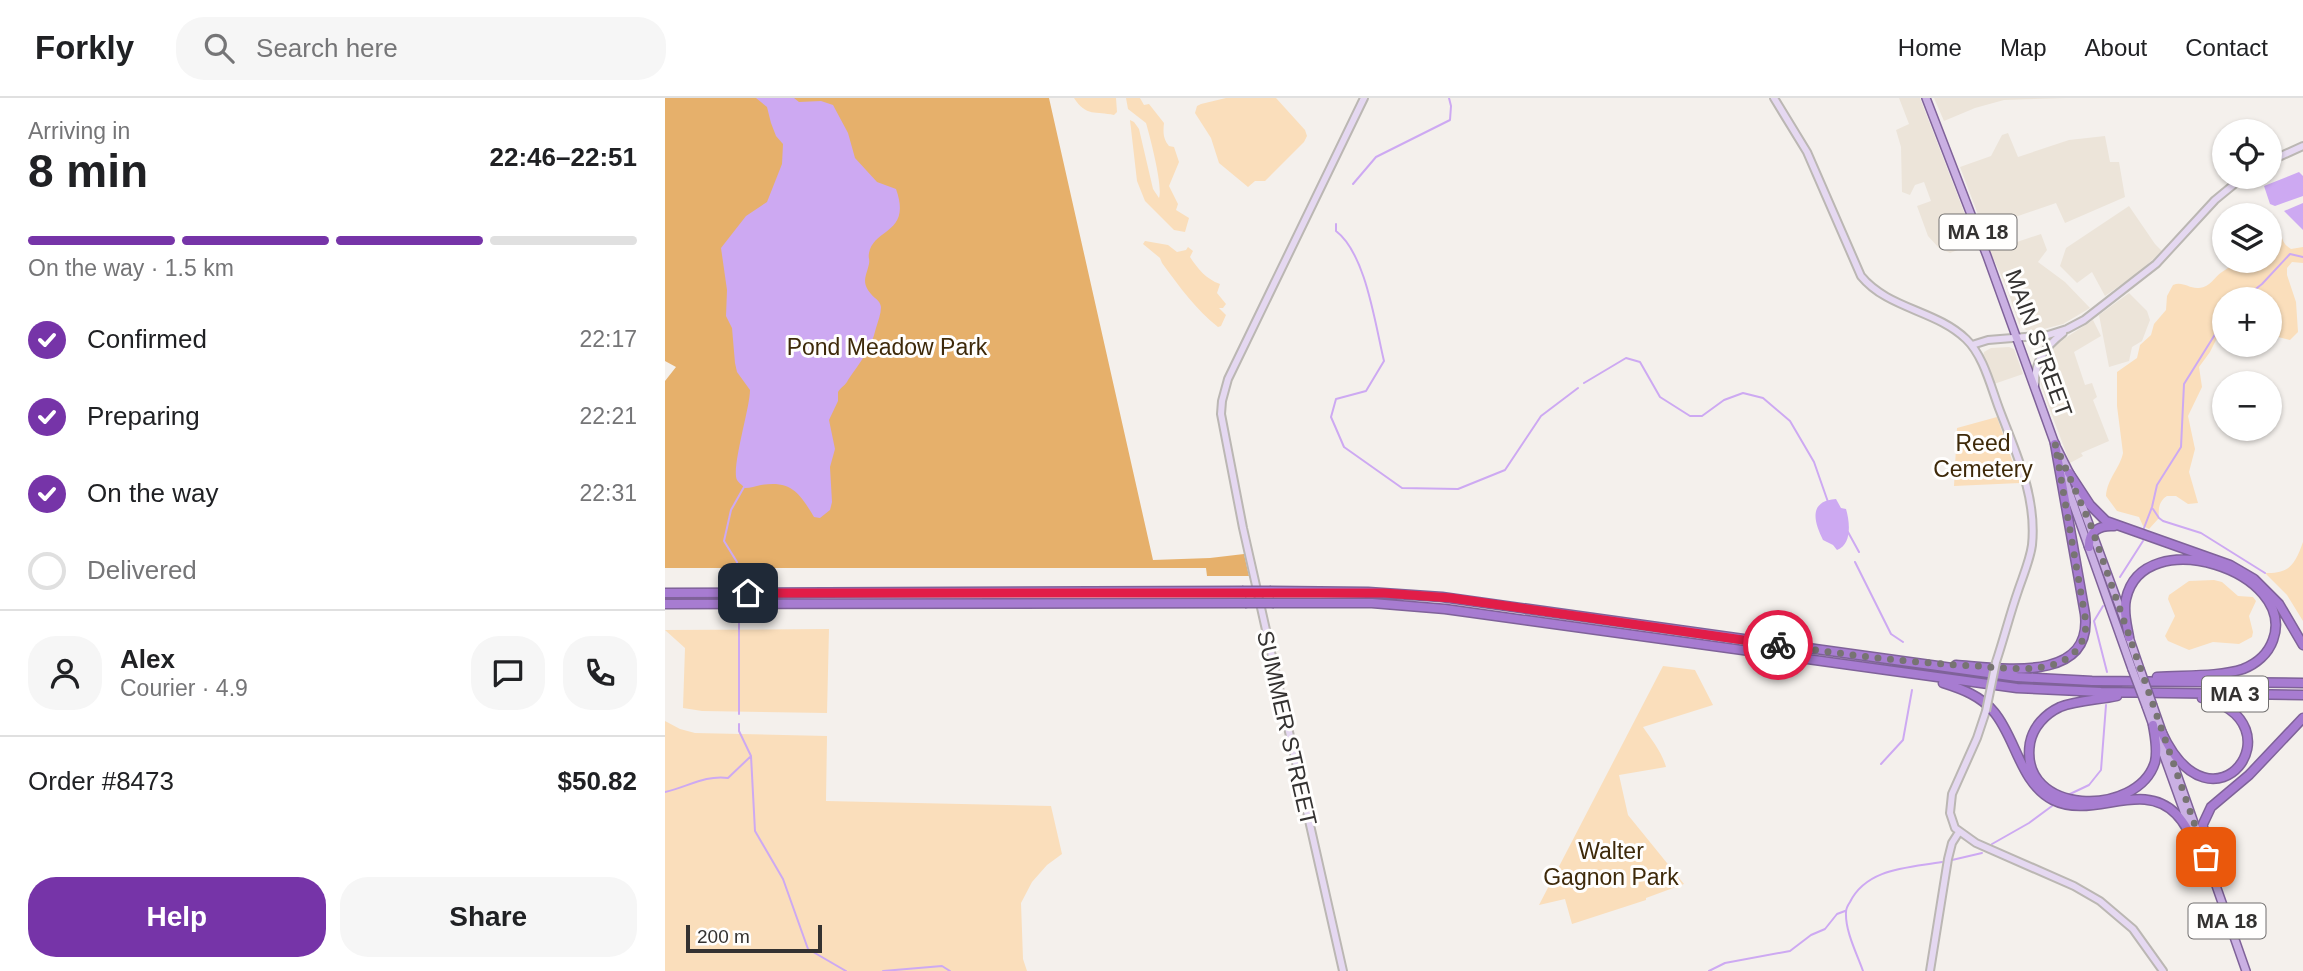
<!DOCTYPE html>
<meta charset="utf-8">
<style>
body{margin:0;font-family:Arial,sans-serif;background:#f6f6f6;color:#202124;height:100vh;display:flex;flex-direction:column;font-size:26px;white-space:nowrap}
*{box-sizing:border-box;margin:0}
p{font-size:23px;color:#757577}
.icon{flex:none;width:38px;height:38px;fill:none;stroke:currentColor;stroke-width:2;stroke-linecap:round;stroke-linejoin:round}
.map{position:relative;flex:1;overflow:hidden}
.sheet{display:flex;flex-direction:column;background:#fff;width:665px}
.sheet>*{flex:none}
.fabs{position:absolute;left:1547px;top:21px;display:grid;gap:14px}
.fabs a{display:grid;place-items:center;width:70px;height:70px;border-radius:50%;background:#fff;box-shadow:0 2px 5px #0004;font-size:35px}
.scale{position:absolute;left:21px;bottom:18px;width:136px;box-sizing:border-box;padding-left:7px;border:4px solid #343231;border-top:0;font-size:19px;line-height:24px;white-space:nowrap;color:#343231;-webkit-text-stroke:5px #fffefd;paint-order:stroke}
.pin{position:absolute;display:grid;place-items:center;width:60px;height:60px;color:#fff;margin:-30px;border-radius:14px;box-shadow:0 4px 10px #0006}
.courier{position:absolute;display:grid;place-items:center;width:70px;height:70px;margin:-35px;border:5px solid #e11d48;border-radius:50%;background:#fff;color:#222;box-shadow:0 2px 9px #0007}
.overview em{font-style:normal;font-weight:800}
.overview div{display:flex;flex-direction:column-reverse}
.overview{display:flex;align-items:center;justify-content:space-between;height:119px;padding:0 28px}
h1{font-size:46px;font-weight:800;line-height:52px}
.bar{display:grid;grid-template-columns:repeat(4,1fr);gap:10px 7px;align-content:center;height:84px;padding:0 28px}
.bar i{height:9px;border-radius:5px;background:#e0e0e0}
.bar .active{background:#7634a8}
.bar p{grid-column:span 4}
.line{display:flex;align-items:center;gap:18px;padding:0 28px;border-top:2px solid #e0e0e0}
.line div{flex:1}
.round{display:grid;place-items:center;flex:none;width:74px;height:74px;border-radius:28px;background:#f6f6f6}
ol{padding:0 28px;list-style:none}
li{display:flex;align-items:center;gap:21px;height:77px}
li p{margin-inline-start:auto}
li .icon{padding:7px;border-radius:50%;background:#7634a8;color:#fff;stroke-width:4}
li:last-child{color:#757577}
li i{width:38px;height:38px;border:4px solid #e0e0e0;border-radius:50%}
.action{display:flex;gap:14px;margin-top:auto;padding:14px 28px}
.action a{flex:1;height:80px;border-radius:28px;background:#7634a8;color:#fff;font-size:28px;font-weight:800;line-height:80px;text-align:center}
.action a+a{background:#f6f6f6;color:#202124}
header{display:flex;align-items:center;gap:42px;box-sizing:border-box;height:98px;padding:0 35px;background:#fff;border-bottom:2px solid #e0e0e0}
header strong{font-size:33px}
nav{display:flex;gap:38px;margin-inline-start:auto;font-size:24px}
.search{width:490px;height:63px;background:#f6f6f6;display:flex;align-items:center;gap:18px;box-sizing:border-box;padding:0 24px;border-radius:28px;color:#757577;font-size:26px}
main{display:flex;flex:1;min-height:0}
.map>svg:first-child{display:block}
</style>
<header>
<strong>Forkly</strong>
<div class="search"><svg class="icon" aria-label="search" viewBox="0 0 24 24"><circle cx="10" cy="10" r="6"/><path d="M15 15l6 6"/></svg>Search here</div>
<nav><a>Home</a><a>Map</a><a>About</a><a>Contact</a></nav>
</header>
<main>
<section class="sheet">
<div class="overview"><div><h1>8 min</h1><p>Arriving in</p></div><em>22:46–22:51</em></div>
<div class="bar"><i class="active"></i><i class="active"></i><i class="active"></i><i></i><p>On the way · 1.5 km</p></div>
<ol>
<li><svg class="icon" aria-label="check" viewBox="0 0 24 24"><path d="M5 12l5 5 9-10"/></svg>Confirmed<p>22:17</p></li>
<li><svg class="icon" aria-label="check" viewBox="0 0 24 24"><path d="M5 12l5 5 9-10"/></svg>Preparing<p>22:21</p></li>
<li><svg class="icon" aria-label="check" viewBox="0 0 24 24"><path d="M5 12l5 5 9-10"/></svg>On the way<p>22:31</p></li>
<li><i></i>Delivered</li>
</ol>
<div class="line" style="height:126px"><a class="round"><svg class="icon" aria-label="person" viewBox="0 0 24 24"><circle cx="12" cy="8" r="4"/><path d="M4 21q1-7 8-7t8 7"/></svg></a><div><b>Alex</b><p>Courier · 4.9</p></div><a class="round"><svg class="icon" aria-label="chat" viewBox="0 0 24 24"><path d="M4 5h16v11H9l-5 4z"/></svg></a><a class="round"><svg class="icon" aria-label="phone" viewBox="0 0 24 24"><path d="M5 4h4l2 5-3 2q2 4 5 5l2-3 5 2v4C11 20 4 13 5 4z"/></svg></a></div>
<div class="line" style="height:91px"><div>Order #8473</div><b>$50.82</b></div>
<div class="action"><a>Help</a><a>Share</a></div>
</section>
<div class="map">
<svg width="1638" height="873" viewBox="0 0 1638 873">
<rect width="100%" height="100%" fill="#f4f0ec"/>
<path fill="#ece4d9" d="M 1234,0 L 1255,0 L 1311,145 L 1285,155 L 1274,150 L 1263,138 L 1252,108 L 1266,103 L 1259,84 L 1250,87 L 1245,97 L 1237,94 L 1236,49 L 1231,32 L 1244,26 Z
M 1269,0 L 1401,0 L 1339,2 L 1310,10 L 1279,23 Z
M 1343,35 L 1353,59 L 1404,42 L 1440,38 L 1445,64 L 1454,64 L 1460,99 L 1400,125 L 1391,105 L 1353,118 L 1317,127 L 1295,69 L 1326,58 L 1337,37 Z
M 1464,108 L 1490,146 L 1497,153 L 1473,175 L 1440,198 L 1427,174 L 1412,185 L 1395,168 L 1401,150 Z
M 1376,136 L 1382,152 L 1373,164 L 1400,184 L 1425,210 L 1398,226 L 1371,233 L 1361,232 L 1354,226 L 1341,188 L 1323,149 L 1339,143 L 1343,147 Z
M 1464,195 L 1482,213 L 1485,222 L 1477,243 L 1467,249 L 1464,263 L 1444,269 L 1434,217 Z
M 1428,222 L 1436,238 L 1409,254 L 1420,287 L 1427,285 L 1432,299 L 1428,302 L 1444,343 L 1416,355 L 1418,358 L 1405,365 L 1382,304 L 1376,286 L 1375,272 L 1379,259 L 1388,248 Z
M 1344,249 L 1349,251 L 1358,276 L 1329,286 L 1318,259 L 1319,254 L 1326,250 Z"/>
<path fill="#fadebb" d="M 409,0 L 451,0 L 452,14 L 449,17 C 431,13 421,19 409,0 Z
M 461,0 L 475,0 L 479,7 L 484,6 L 499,25 C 498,34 498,41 504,48 L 509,49 L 514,64 L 504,88 L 513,106 L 511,112 L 524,120 L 520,134 L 509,132 L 480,103 L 472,83 L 465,22 L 469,24 L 474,31 L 488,91 L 494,100 C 498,88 485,39 481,25 L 463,11 Z
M 561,0 L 611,0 L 640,32 L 642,38 L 639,44 L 600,83 L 590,83 L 583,89 L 554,65 L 546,40 L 530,15 L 532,8 L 536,6 Z
M 1605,119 L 1613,124 C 1618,135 1614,144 1626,151 L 1638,149 L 1638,165 L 1627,164 L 1622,170 L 1622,177 L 1631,204 L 1633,234 L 1625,242 L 1605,237 L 1605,201 L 1559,201 L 1559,230 L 1556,232 L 1545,254 L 1534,269 L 1537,289 L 1523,318 L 1530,351 L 1524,374 L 1533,405 L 1523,406 L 1511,398 L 1502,398 C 1494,403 1493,411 1494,420 L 1484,431 L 1478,428 L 1474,419 L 1452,413 L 1441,398 C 1442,381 1455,370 1458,355 L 1452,308 L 1452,274 L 1472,260 L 1475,247 L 1486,237 L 1489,226 L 1501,212 L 1502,198 L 1508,187 C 1518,183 1524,191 1534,190 C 1546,189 1549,179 1557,174 C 1572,163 1587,163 1605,163 Z
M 480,143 L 503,147 L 512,154 L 521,152 L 523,149 L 528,153 L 525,159 C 533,171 541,181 555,186 L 552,195 L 561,206 L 558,210 L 554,210 L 561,217 L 556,228 L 553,229 C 531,212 514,188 497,165 L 495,160 L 478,146 Z
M 1332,319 L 1355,385 L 1289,388 L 1292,330 Z
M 1638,444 L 1638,523 L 1622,497 L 1600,475 C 1625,476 1630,466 1638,444 Z
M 1549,482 L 1557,484 L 1573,498 L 1588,499 L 1591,503 L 1584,518 L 1588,534 L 1587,539 L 1574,546 L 1548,544 L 1524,552 L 1503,543 L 1500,538 L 1510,518 L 1503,501 L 1504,497 L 1524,483 Z
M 164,531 L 162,615 L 37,613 L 18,610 L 20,550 L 0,532 Z
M 998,568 L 1030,572 L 1048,607 L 978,629 C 986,641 997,654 1001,669 L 954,677 L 963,717 L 1019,786 L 981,800 L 981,802 L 907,826 L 900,801 L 874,807 Z
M 0,623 L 15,631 L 30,635 L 162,638 L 161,703 L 386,708 L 397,756 L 382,767 L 367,784 L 356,805 L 358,861 L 362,873 L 0,873 Z"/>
<path fill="#e6b06b" d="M 0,0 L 384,0 L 488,462 L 545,460 L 579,456 L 584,478 L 542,478 L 541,470 L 0,470 L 0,283 L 11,269 L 0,263 Z"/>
<path fill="#cda9f2" d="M 91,0 L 129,0 L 134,4 L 156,3 L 168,7 L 183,35 L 190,60 L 212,84 L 231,91 C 247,136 209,130 204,155 C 203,161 205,160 204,166 C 201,179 196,184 206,196 C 210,201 215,202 216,209 C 216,216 213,223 211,230 C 206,252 195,264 183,282 C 181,287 176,289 173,294 L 173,303 L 164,322 L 170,351 L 165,369 L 167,404 L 165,412 L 155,420 L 149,419 C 135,396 127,382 96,387 C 90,388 86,390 80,390 C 78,388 73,384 72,382 C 66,370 85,310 85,292 L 72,274 L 70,265 L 67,230 L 61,218 L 62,192 L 56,150 L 81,118 L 102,104 L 117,66 L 118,46 L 111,38 L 106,25 L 102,9 Z
M 1634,74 L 1638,78 L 1638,98 L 1610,108 L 1605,106 L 1599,88 Z
M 1638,105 L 1638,132 L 1619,113 Z
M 1171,401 L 1176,410 L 1181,411 C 1185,424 1187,447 1172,452 L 1168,447 L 1158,442 C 1149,424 1143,403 1171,401 Z"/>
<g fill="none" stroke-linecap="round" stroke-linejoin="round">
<path stroke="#cda9f2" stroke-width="2" d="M 688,86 L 711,59 L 785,22 L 786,8 L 784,0
M 671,126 L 671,133 C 701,156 710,226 719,263 L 701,293 L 671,301 L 666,319 L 679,349 L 737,390 L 793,391 L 840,372 L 876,318 L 913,290
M 1578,201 L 1597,186 L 1625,156 L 1638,159
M 919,285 L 961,260 L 975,264 L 995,299 L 1025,318 L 1037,318 L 1059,302 L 1078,295 L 1098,300 L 1125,323 L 1149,364 L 1163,404
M 1488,411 L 1494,420 L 1498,423 L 1536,435 L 1600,475
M 1479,430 L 1487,409 L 1492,387 L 1516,349 L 1519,286 L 1559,222
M 1183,434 L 1194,454
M 1190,464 L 1226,536 L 1238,544
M 1455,479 L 1478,443
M 74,484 L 72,464 L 59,443 L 66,412 L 79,389
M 1438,508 L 1429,523 L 1442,574
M 74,516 L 74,616
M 74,626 L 74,633 L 86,658 L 90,733 L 118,781 L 143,851 L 181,873
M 1216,666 L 1238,642 L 1247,592
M 0,694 C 23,689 39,677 63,680 L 85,659
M 1405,696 L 1424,687 L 1436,672 L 1441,607
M 1327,746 L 1364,725 L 1387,708
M 1287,762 L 1317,755
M 218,873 L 277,868 L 285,873
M 1044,873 L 1060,865 L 1125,853 L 1146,837 L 1160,831 L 1172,816 L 1180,813
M 1198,873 C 1192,856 1180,833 1181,814 C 1181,811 1183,807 1185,804 C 1202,770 1243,770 1277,764"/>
<g stroke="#bbb7b3" stroke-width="10">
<path id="secondary" d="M 1109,0 L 1142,54 L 1196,178 C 1223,211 1271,212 1301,241 C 1319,258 1326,290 1335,313 C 1351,355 1372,399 1367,447 C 1365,462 1358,478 1353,493 C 1345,516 1339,540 1331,564
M 1605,63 L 1638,48
M 1307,247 L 1323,242 L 1383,237 L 1402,231 L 1419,222 L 1491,166 L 1550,102 L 1578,79
M 1370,287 C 1369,264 1380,249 1398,235
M 1321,613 L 1312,640 L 1287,696 L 1285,715 L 1290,730 L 1311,745 L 1409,788 L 1435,803 L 1468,831 L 1498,873
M 678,873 L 578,430 L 556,316 L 557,303 L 563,281 L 699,0
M 1265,873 L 1283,761 L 1287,745 L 1294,734"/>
</g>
<g stroke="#7f6299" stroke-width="10">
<path id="primary" d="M 1261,0 L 1322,158 L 1391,349
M 1392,350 L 1407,380
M 1398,377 L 1467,571
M 1411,391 L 1459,521
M 1463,536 L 1475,571
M 1481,608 L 1525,730
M 1488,608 L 1581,873"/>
</g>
<g stroke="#7f6299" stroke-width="11">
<path id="highway" d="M 1404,375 L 1425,407 L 1441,423 L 1565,467 L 1589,481 L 1614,506 L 1638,547
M 1424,449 C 1423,433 1435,427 1449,428
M 606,493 L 703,494 L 777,499 L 1352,579 L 1427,583 L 1638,585
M 0,495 L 577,493
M 609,505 L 707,505 L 780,511 L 1352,590 L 1436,594 L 1638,597
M 0,506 L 580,505
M 1464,539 C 1462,527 1458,514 1461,501 C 1478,423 1633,474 1608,542 C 1603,556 1591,566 1578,571 C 1554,579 1518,577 1492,579
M 1291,567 C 1335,570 1428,586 1420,516 L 1390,346
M 1278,585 C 1297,591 1316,598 1329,614 C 1351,640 1355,685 1388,702 C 1428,722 1477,681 1511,716 C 1521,726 1527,740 1533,753
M 1452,598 C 1434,602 1412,602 1395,609 C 1380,616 1368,629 1365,645 C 1353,718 1473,720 1490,664 C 1493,652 1490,639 1488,627
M 1496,633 C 1548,747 1638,624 1537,600
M 1538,748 L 1538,726 L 1546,709 L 1584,677 L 1638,620"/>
</g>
<use href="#secondary" stroke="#e5d8f1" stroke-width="6"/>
<use href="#primary" stroke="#cab0e3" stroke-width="7"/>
<use href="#highway" stroke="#a77cd1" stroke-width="8"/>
<g stroke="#bbb7b3" stroke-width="10" stroke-linecap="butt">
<path id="secondary-bridge" d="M 1321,613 L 1331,564"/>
</g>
<g stroke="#7f6299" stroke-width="10" stroke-linecap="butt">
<path id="primary-bridge" d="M 1467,571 L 1481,608
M 1475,571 L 1488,608"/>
</g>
<g stroke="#7f6299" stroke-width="11" stroke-linecap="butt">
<path id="highway-bridge" d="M 577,493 L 606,493
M 580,505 L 609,505"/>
</g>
<use href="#secondary-bridge" stroke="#e5d8f1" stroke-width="6"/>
<use href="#primary-bridge" stroke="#cab0e3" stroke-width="7"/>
<use href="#highway-bridge" stroke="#a77cd1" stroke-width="8"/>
</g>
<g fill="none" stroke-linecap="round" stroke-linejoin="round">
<path stroke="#777472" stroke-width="7" stroke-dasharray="0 12.6" d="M 1113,547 C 1179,556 1244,565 1312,568 C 1337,570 1368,574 1393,565 C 1411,558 1421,543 1421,524 L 1390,346 L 1426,428 L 1541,759"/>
<path stroke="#e11d48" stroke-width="9" d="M 83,495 L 719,495 L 786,500 L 1113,547"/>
</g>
<g text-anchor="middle" stroke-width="6" stroke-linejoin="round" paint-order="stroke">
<g fill="#fffefd" stroke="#716f6e" stroke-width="2">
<rect x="1274.5" y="116.5" width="77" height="35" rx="5"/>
<rect x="1537" y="578.5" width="66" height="35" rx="5"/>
<rect x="1523.5" y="805.5" width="77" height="35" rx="5"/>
</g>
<g font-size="21" font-weight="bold" fill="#343231">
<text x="1313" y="141">MA 18</text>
<text x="1570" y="603">MA 3</text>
<text x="1562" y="830">MA 18</text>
</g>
<g font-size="23" fill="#343231" stroke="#fffefd">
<text transform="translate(1374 245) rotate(70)" y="8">MAIN STREET</text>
<text transform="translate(622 630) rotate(77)" y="8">SUMMER STREET</text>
</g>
<g font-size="23" fill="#3e2909" stroke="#fffefd">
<text x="222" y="257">Pond Meadow Park</text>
<text x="1318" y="353">Reed<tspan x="1318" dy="26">Cemetery</tspan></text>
<text x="946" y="761">Walter<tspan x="946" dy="26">Gagnon Park</tspan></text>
</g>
</g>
</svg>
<div class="fabs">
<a><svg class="icon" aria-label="locate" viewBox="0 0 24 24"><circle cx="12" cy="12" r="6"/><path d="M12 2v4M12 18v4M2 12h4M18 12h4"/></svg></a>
<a><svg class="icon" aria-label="layers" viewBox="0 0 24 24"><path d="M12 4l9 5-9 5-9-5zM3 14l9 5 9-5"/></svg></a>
<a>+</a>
<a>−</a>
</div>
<div class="scale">200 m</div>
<div class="pin" style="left:1541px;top:759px;background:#ea580c"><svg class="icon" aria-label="bag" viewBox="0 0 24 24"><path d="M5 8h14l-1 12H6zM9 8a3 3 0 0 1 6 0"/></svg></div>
<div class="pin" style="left:83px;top:495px;background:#1f2937"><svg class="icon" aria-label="home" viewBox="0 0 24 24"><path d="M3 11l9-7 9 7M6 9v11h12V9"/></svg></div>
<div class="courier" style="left:1113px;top:547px"><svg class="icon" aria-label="bike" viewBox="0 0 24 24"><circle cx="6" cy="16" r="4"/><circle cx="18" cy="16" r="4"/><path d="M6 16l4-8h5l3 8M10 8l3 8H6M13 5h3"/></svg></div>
</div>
</main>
